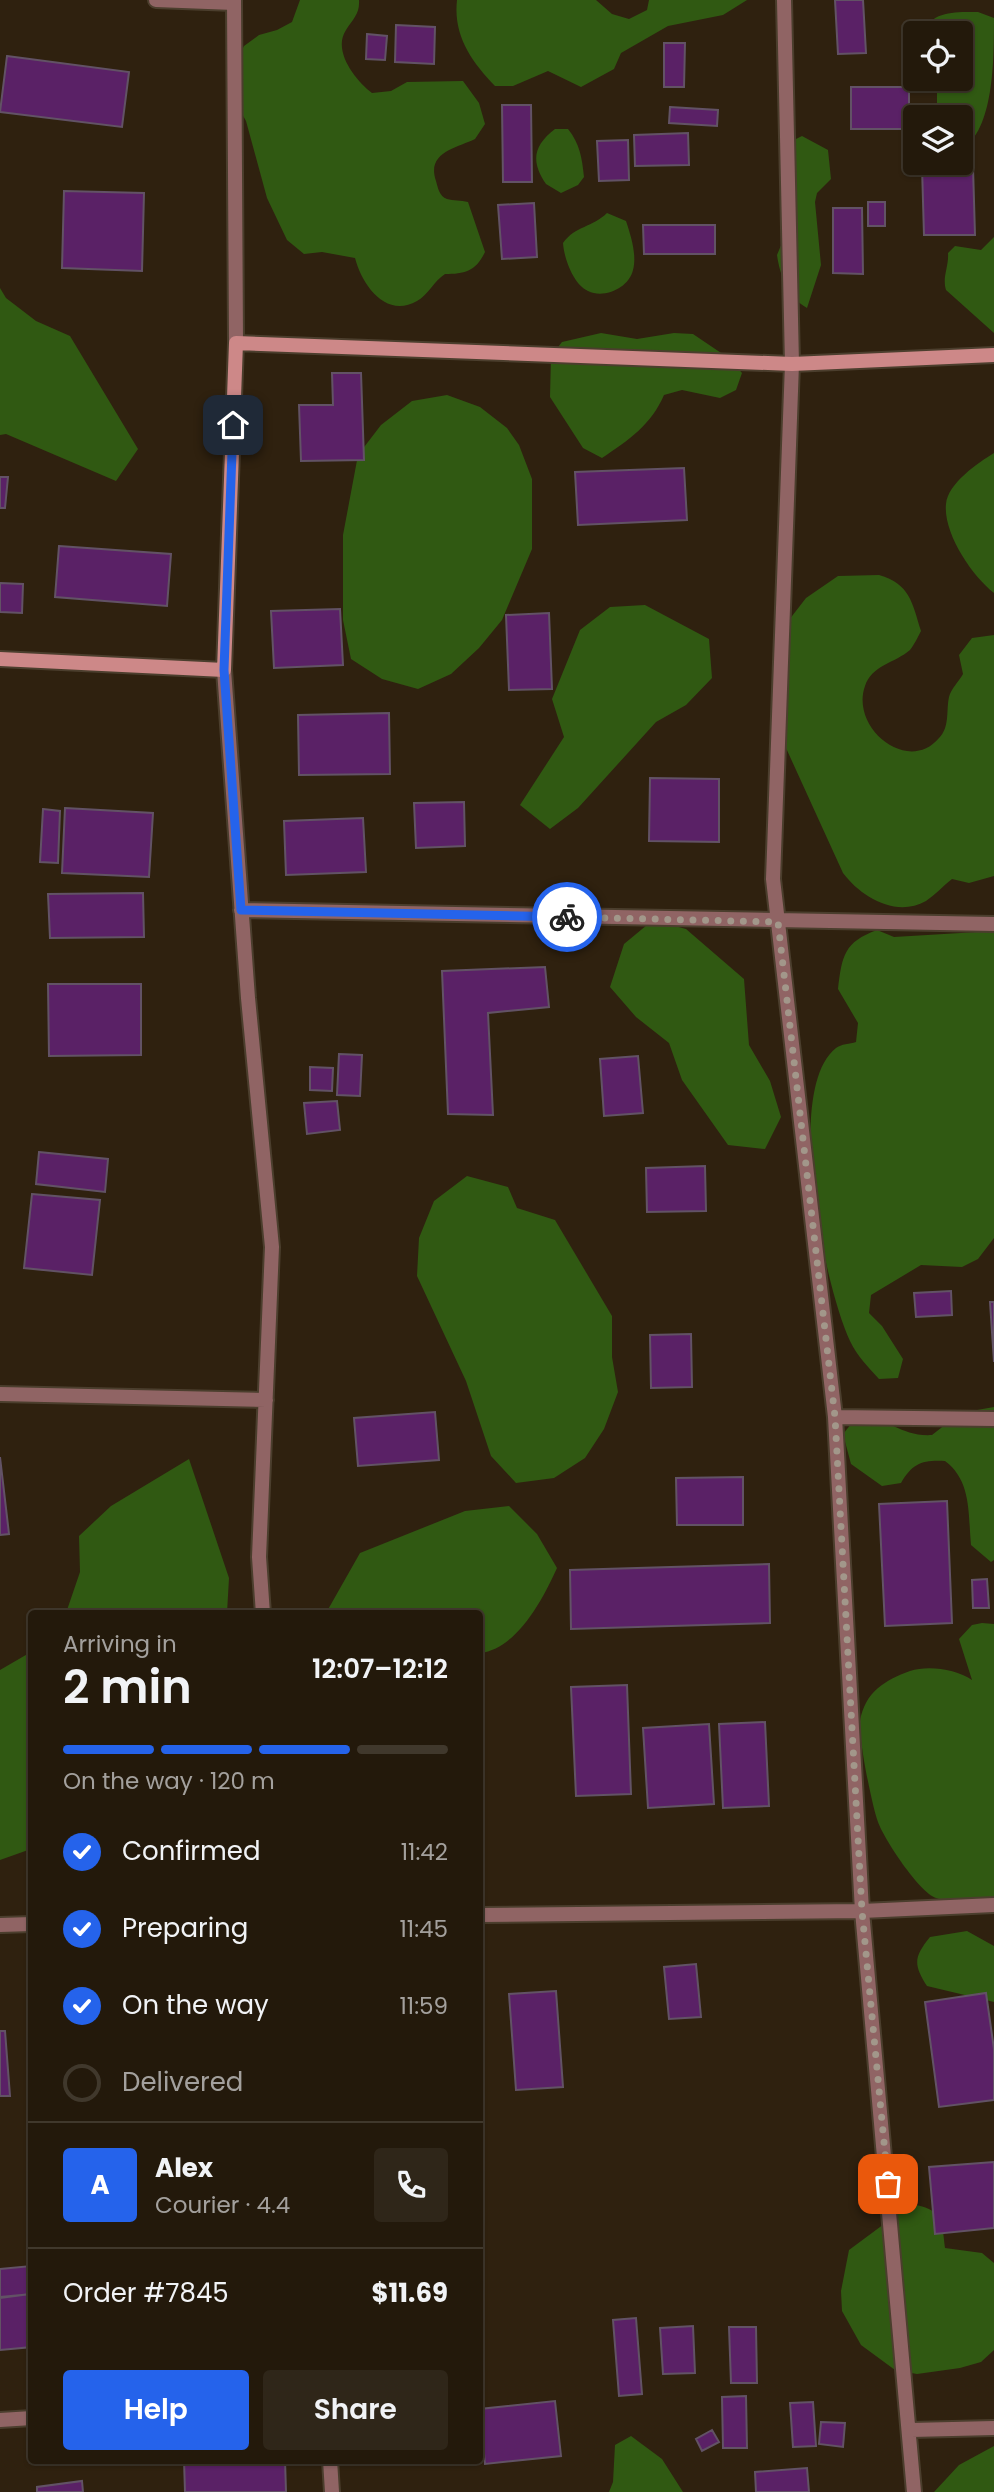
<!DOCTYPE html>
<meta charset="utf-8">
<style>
body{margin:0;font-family:Poppins,sans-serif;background:#2f2619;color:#f1f3f6;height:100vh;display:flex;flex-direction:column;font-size:26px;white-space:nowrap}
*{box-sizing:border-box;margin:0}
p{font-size:23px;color:#a3a09d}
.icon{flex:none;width:38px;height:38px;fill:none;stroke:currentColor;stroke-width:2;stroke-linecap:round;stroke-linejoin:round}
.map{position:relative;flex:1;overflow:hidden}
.side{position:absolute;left:28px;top:1610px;width:455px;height:854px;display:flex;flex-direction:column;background:#23190b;border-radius:7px;box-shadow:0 2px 5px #0004,0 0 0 2px #40382c}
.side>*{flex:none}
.buttons{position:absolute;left:903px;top:21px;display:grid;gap:14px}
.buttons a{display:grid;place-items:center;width:70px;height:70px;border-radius:7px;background:#23190b;box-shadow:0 2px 5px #0004,0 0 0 2px #40382c;font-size:35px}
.pin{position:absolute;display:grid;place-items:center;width:60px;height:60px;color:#fff;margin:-30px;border-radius:14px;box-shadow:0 4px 10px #0006}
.courier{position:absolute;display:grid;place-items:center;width:70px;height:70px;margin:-35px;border:5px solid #2563eb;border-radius:50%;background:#fff;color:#222;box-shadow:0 2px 9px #0007}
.summary em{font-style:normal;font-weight:600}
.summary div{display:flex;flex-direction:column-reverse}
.summary{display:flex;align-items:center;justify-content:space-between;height:119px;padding:0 35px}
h1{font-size:46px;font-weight:600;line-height:52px}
.bar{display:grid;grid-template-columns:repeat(4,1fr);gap:10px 7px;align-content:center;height:84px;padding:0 35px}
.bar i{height:9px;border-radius:5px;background:#40382c}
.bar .current{background:#2563eb}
.bar p{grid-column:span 4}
.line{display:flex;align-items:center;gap:18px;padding:0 35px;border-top:2px solid #40382c}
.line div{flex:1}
.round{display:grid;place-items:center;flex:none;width:74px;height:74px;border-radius:7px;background:#2f2619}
ol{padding:0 35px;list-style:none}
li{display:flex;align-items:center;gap:21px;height:77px}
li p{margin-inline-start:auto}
li .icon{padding:7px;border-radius:50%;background:#2563eb;color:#fff;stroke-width:4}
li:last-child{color:#a3a09d}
li i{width:38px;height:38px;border:4px solid #40382c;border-radius:50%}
.primary-button{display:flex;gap:14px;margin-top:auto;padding:14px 35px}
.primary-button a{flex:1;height:80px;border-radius:7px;background:#2563eb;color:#fff;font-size:28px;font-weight:600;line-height:80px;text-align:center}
.primary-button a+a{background:#2f2619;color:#f1f3f6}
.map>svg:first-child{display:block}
</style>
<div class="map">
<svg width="994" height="2492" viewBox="0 0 994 2492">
<rect width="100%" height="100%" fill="#2f210f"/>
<path fill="#305912" d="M 300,0 L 359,0 C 360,14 353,19 346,30 C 332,51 356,81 372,93 L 391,91 L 407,82 L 463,81 L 479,103 L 485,124 L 475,139 C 457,148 426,152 436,181 C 438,188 439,196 447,199 C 453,201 461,200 468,202 L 485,252 C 476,271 465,274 445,274 C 434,281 428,295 417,301 C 386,319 362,285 355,258 L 322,252 L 304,254 L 287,240 L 267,198 L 246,121 L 237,105 L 235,63 L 244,46 L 259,35 L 277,30 L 292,22 Z
M 457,0 L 596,0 L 612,14 L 629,19 L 647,10 L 649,0 L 747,0 L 723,15 L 668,26 L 621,53 L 614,69 L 581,87 L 548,71 L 513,86 L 495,86 C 471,61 453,35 457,0 Z
M 978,12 L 994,18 C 994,61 994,130 961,150 L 961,117 L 937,117 L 937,79 L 961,79 L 961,33 L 924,33 C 930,10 959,12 978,12 Z
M 555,129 L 568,129 C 580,144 582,158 584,177 L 578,185 L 561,193 L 546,184 C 530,161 534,145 555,129 Z
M 802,136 L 828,150 L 831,179 L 817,193 L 815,202 L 821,265 L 807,308 C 788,297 780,276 777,255 L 789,226 L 794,140 Z
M 607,213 L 626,221 C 631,236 637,255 633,270 C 629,288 604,299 588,291 C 573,284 564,258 563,243 C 575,226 593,227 607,213 Z
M 994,237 L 994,333 L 946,290 C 942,277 949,267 948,253 L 955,246 L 981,250 Z
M 0,288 L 6,298 L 36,321 L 70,336 L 138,449 L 116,481 L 6,434 L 0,435 Z
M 601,333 L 637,339 L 674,333 L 693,334 L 730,359 L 742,373 L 736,390 L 720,398 L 682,390 L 664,395 C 651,425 629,440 602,458 L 583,448 L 550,397 L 551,356 L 562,342 Z
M 447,395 L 480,407 L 507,428 L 519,445 L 532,479 L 532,549 L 502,620 L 479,648 L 451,674 L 418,689 L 382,679 L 351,659 L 343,620 L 343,535 L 358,455 L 381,425 L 412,401 Z
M 994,453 L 994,593 C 972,576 943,533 946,504 C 948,483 978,463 994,453 Z
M 879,575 C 910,584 912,602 921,631 C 918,637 914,645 910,650 C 895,663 872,665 865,686 C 850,728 908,775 939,738 C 950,727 946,711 949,697 C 951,689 959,681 963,674 L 959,655 L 972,638 L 994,635 L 994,876 L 969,883 L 952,879 C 943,886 935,895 926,901 C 896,918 861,897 843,873 L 786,748 L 782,726 L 782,629 L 806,598 L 838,576 Z
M 645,605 L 709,639 L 712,678 L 686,705 L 656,722 L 578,808 L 550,829 L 520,805 L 564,737 L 552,699 L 580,630 L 610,607 Z
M 653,920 L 686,929 L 744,979 L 749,1045 L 770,1081 L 781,1117 L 765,1149 L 728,1145 L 682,1080 L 669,1043 L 636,1017 L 610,987 L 624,944 Z
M 877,930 L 894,937 L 994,931 L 994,1238 L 978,1259 L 962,1267 L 921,1265 L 871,1295 L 869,1313 L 882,1326 L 903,1359 L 898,1378 L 879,1379 C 869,1368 857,1356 850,1341 C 825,1288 783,1090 836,1048 C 841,1044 850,1044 856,1042 L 858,1023 L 838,989 C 842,956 844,942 877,930 Z
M 467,1176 L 508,1187 L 517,1208 L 555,1220 L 612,1316 L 612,1357 L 618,1392 L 604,1429 L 585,1458 L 554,1478 L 516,1483 L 491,1456 L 466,1381 L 417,1276 L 419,1238 L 434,1201 Z
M 994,1407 L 994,1560 L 991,1562 L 971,1545 C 968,1515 972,1481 945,1461 C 922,1460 913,1463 901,1483 L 882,1486 L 851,1464 L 843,1434 L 856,1418 C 888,1415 899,1437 932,1435 L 946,1424 L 964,1420 L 977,1410 Z
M 189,1459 L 229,1578 L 227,1613 L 66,1613 L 80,1572 L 79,1536 L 111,1506 Z
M 509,1506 L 537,1534 L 557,1568 C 543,1599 517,1649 480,1653 L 480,1614 L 326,1613 L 360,1553 L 465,1511 Z
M 982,1623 L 994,1624 L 994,1907 C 976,1904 953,1904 936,1898 C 919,1892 884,1839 878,1822 C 872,1806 858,1736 860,1721 C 865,1692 885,1680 910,1671 C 928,1665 956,1669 972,1680 L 959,1639 L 972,1625 Z
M 31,1652 L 31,1849 L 0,1860 L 0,1670 Z
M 967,1931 L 994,1946 L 994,2002 L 927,1986 C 913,1964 914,1957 930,1937 Z
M 911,2204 C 942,2209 942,2220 945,2248 L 982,2253 L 994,2263 L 994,2350 L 981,2362 L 960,2368 L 917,2374 L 895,2370 L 861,2345 L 842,2311 L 841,2291 L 849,2250 Z
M 631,2436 L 662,2459 L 683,2492 L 609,2492 L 613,2482 L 615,2445 Z
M 994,2446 L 994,2492 L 934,2492 L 959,2465 Z"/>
<path fill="#5a2166" stroke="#625265" stroke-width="2" d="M 835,0 L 863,0 L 866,53 L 838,54 Z
M 396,25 L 435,27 L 434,64 L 395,62 Z
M 367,34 L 387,36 L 385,60 L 366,59 Z
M 664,43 L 685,43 L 684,87 L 664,87 Z
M 7,56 L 129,72 L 122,127 L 0,112 Z
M 851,87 L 909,87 L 909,129 L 851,129 Z
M 502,105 L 531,105 L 532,182 L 503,182 Z
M 670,107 L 718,110 L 717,126 L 669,123 Z
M 688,133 L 689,165 L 635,166 L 634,135 Z
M 628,140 L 629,180 L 599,181 L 597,141 Z
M 922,167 L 973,167 L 975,235 L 924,235 Z
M 64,191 L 144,193 L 142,271 L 62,268 Z
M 868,202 L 885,202 L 885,226 L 868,226 Z
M 534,203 L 537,257 L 502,259 L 498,205 Z
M 833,208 L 862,208 L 863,274 L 833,273 Z
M 643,225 L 715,225 L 715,254 L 644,254 Z
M 332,373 L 361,373 L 364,460 L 301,461 L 299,405 L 333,405 Z
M 684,468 L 687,520 L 578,525 L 575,472 Z
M 0,477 L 8,477 L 5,508 L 0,508 Z
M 59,546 L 171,554 L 167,606 L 55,597 Z
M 0,583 L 23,584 L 22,613 L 0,612 Z
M 340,609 L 343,665 L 274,668 L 271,611 Z
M 549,613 L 552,689 L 509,690 L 506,615 Z
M 389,713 L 390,774 L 299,775 L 298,715 Z
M 650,778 L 719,779 L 719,842 L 649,841 Z
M 464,802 L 465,846 L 416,848 L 414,803 Z
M 65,808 L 153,813 L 149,877 L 62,873 Z
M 43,809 L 60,811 L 58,863 L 40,862 Z
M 363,818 L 366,872 L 286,875 L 284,821 Z
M 143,893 L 144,937 L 50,938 L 48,894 Z
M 545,967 L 549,1007 L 488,1013 L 493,1115 L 448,1114 L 442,971 Z
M 48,984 L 141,984 L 141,1055 L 49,1056 Z
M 339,1054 L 362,1055 L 360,1096 L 337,1095 Z
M 638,1056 L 643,1113 L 604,1116 L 600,1059 Z
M 310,1067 L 333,1068 L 332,1091 L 310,1090 Z
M 337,1101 L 340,1130 L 307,1134 L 304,1103 Z
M 39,1152 L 108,1159 L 105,1192 L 36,1184 Z
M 705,1166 L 706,1211 L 647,1212 L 646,1168 Z
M 32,1194 L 100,1200 L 92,1275 L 24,1268 Z
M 951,1291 L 952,1315 L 916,1317 L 914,1293 Z
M 990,1302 L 994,1302 L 994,1362 Z
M 691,1334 L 692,1387 L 651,1388 L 650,1335 Z
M 435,1412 L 439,1460 L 358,1466 L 354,1418 Z
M 0,1457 L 9,1534 L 0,1535 Z
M 743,1477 L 743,1525 L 677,1525 L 676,1478 Z
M 947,1501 L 952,1623 L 885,1626 L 879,1504 Z
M 769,1564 L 770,1623 L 571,1629 L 570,1570 Z
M 987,1579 L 989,1608 L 973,1608 L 972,1580 Z
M 627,1685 L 631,1794 L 576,1796 L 571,1687 Z
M 765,1722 L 769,1806 L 723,1808 L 719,1724 Z
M 709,1724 L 714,1804 L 648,1808 L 643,1728 Z
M 696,1964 L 701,2017 L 669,2019 L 664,1967 Z
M 556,1991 L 563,2087 L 516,2090 L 509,1994 Z
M 986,1993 L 994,2049 L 994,2100 L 939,2107 L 925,2002 Z
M 0,2031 L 5,2031 L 10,2096 L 0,2096 Z
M 994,2162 L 994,2228 L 935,2234 L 929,2167 Z
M 31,2266 L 32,2294 L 0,2297 L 0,2269 Z
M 30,2294 L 32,2347 L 0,2350 L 0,2298 Z
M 636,2318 L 642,2394 L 619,2396 L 613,2320 Z
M 693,2326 L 695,2373 L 663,2374 L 660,2328 Z
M 729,2327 L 756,2327 L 757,2383 L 731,2383 Z
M 746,2396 L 747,2448 L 723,2448 L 722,2397 Z
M 555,2401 L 561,2456 L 485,2464 L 480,2409 Z
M 813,2402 L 816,2446 L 793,2447 L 790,2403 Z
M 821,2422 L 845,2423 L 843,2447 L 819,2444 Z
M 712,2430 L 719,2442 L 702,2451 L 696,2439 Z
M 184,2460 L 285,2460 L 286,2492 L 185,2492 Z
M 807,2468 L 809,2492 L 756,2492 L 755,2472 Z
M 82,2481 L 83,2492 L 37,2492 L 37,2487 Z"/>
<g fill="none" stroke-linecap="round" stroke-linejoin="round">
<g stroke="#4b3e2d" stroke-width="18">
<path id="street" d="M 156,0 L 234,3
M 234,0 L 236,343
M 784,0 L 792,364 L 773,879 L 835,1417 L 862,1911 L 914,2492
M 224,670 L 248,998 L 272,1247 L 259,1557 L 263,1614
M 241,910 L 994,924
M 0,1394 L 266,1400
M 835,1417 L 994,1419
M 480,1915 L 862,1911 L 994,1905
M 0,1925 L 32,1924
M 0,2420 L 32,2418
M 911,2430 L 994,2428
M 330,2460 L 332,2492"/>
</g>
<g stroke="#4b3e2d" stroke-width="18">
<path id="secondary" d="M 0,659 L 224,670 L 236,343 L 792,364 L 994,355"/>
</g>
<use href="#street" stroke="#906464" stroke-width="14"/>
<use href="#secondary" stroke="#cd8888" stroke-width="14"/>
</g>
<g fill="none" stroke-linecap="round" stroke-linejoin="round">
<path stroke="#a2978a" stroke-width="7" stroke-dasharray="0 12.6" d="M 567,917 L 778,922 L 835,1417 L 862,1911 L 888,2184"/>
<path stroke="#2563eb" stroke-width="9" d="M 233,425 L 224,670 L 241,910 L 567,917"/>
</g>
</svg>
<div class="buttons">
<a><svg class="icon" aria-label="locate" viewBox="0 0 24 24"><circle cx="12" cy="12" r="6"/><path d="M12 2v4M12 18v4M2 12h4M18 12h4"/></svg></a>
<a><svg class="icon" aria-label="layers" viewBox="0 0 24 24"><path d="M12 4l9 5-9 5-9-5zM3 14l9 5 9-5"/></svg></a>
</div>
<div class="pin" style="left:888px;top:2184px;background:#ea580c"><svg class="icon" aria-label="bag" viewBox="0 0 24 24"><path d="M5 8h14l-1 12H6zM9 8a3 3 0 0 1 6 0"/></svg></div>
<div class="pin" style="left:233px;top:425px;background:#1f2937"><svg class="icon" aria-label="home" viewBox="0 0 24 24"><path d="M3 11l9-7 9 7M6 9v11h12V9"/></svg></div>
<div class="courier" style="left:567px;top:917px"><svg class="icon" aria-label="bike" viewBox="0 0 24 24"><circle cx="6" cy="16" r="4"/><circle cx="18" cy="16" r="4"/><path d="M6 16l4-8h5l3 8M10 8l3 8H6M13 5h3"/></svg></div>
<section class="side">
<div class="summary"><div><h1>2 min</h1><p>Arriving in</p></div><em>12:07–12:12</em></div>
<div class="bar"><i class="current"></i><i class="current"></i><i class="current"></i><i></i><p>On the way · 120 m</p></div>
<ol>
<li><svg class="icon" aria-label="check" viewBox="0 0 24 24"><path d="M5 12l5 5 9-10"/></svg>Confirmed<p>11:42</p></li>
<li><svg class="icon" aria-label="check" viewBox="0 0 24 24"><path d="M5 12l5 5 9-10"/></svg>Preparing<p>11:45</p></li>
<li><svg class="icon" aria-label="check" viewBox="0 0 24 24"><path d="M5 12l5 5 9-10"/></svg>On the way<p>11:59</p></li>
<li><i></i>Delivered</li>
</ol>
<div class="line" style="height:126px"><b class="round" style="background:#2563eb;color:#fff">A</b><div><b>Alex</b><p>Courier · 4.4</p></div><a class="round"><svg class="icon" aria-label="phone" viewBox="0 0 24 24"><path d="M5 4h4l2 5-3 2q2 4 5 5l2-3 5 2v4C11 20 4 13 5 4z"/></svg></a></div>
<div class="line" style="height:91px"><div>Order #7845</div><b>$11.69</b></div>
<div class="primary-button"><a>Help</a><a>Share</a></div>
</section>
</div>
